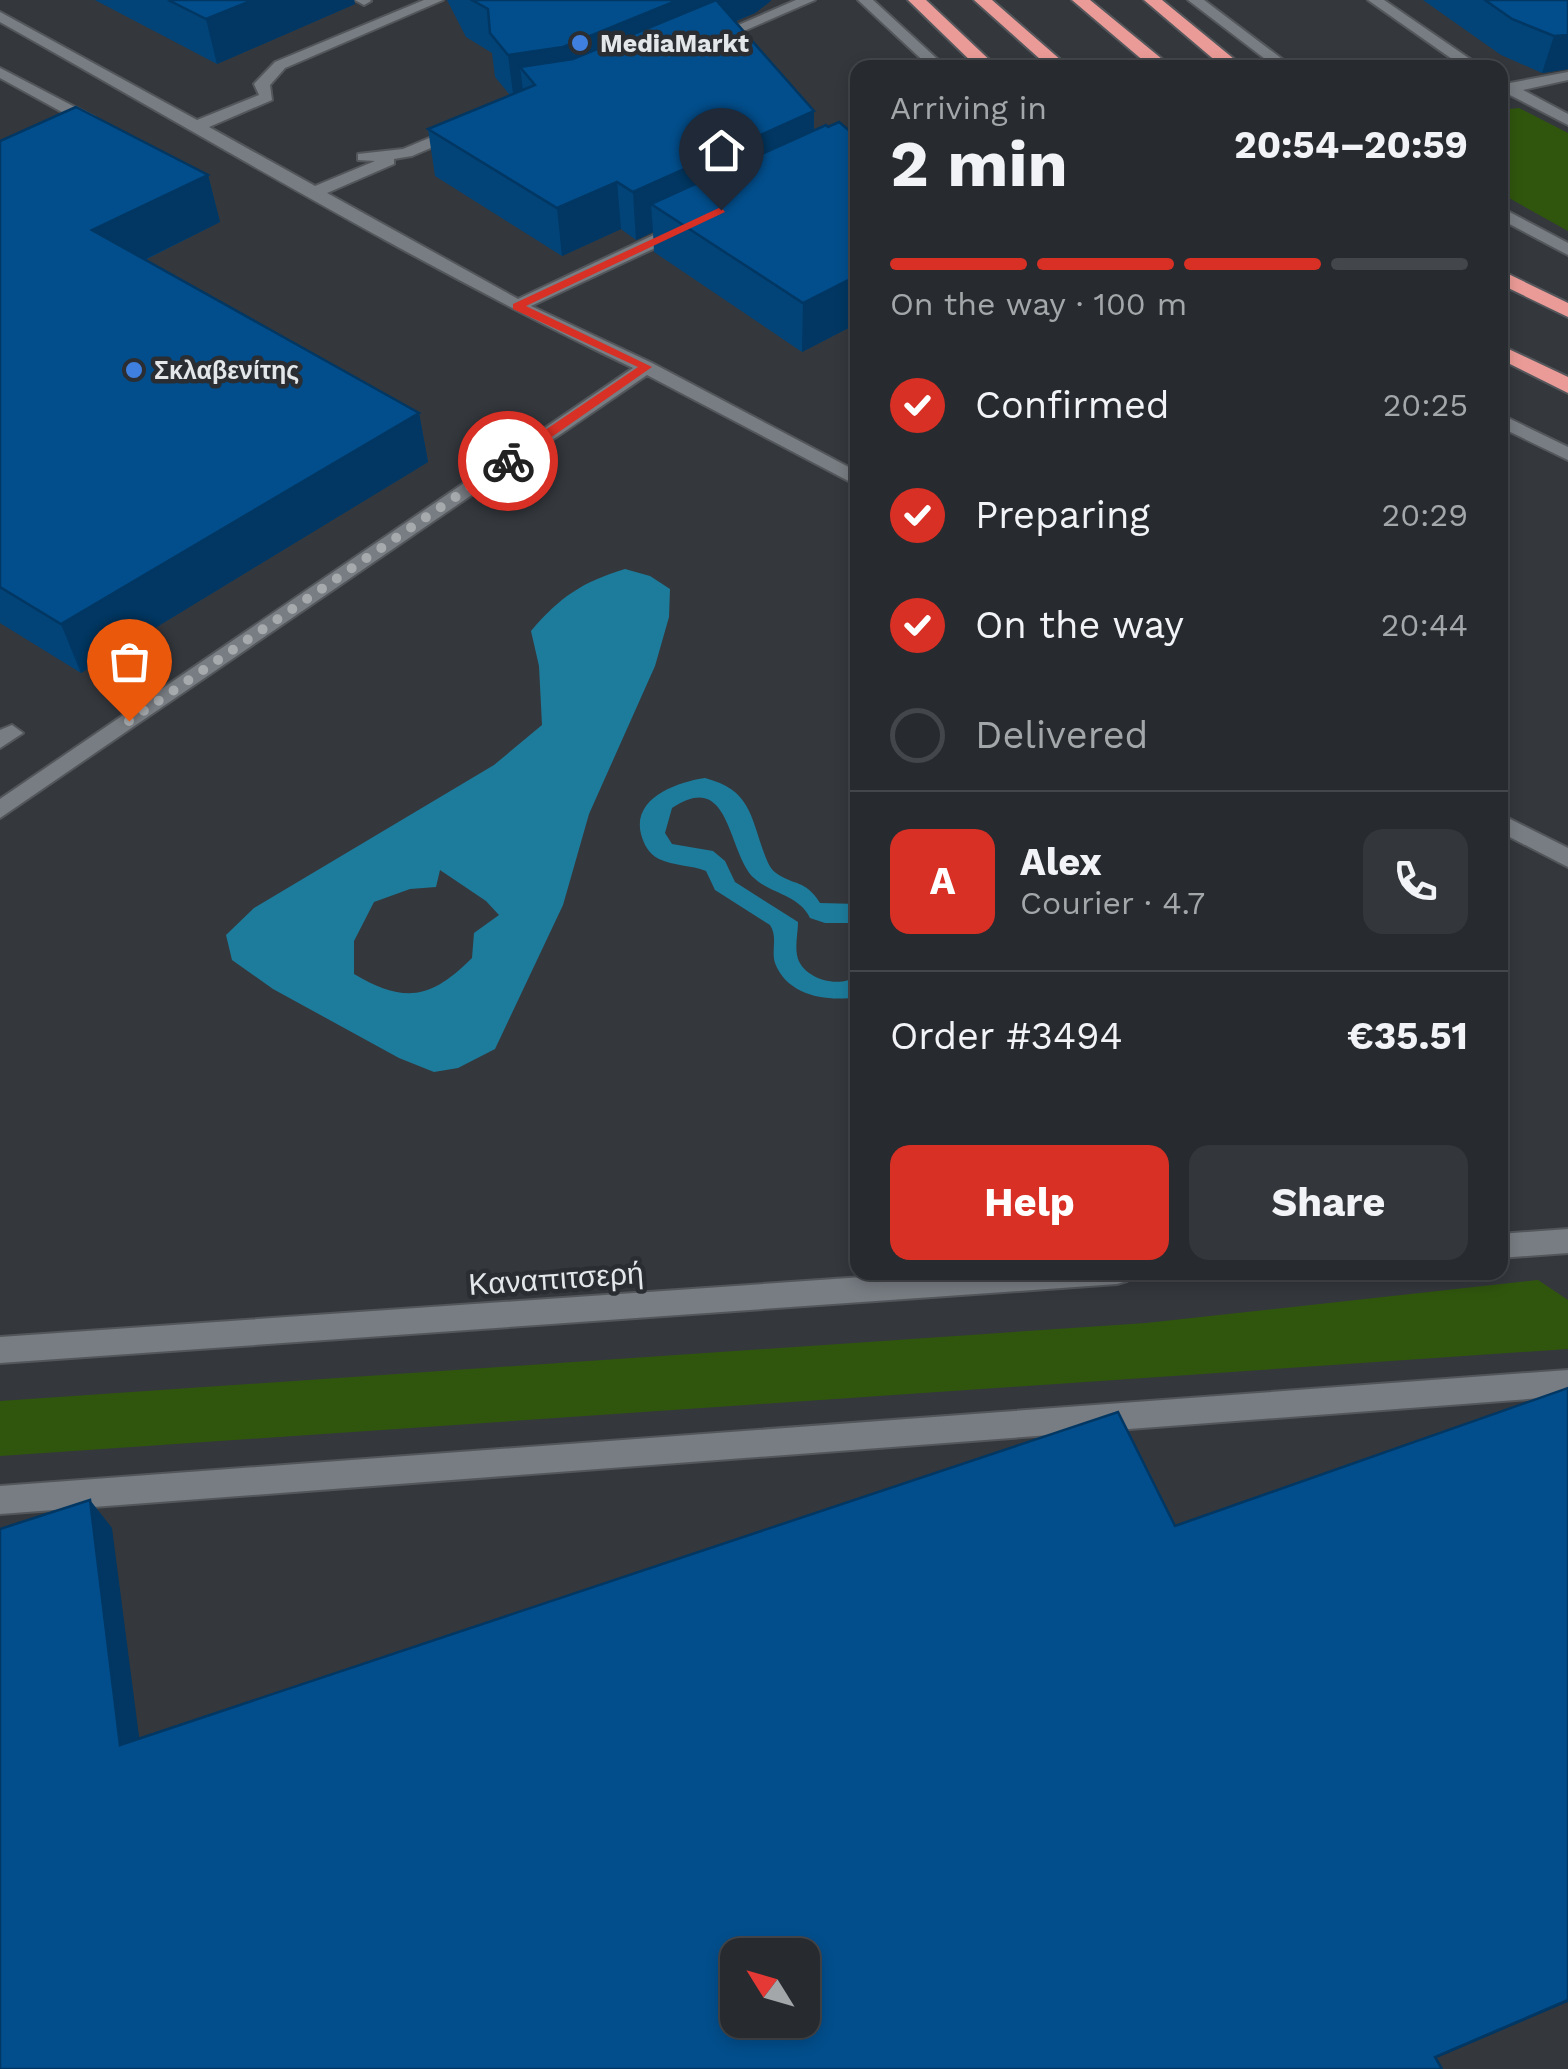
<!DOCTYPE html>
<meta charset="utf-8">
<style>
body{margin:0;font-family:"Work Sans",sans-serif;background:#33363a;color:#f1f3f6;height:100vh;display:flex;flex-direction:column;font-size:38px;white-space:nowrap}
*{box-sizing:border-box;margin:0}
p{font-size:32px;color:#a4a7aa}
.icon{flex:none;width:55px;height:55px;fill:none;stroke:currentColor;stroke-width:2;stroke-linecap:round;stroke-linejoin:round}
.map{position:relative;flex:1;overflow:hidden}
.side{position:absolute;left:850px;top:60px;width:658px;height:1220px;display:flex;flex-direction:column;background:#272a2e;border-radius:20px;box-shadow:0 5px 15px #0003,0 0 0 2px #43464a}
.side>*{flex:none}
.needle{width:65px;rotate:307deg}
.fabs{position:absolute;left:720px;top:1938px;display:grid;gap:20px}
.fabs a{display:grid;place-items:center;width:100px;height:100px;border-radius:20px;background:#272a2e;box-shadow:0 5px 15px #0003,0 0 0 2px #43464a;font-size:50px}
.pin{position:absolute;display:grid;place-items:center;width:85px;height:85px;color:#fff;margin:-102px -42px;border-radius:50% 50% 50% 0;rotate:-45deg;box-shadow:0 0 10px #0007}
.pin .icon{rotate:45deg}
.courier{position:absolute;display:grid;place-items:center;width:100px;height:100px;margin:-50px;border:8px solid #d93025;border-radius:50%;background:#fff;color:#222;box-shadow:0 2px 12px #0007}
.overview em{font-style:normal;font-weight:700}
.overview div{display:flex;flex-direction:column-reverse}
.overview{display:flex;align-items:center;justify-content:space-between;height:170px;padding:0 40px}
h1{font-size:65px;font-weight:700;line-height:75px}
.bar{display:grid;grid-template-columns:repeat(4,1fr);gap:15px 10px;align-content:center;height:120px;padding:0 40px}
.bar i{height:12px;border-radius:8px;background:#43464a}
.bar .on{background:#d93025}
.bar p{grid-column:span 4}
.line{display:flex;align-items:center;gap:25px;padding:0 40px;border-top:2px solid #43464a}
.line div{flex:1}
.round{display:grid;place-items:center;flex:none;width:105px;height:105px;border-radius:20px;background:#33363a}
ol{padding:0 40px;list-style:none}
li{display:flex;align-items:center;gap:30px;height:110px}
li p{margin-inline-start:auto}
li .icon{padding:10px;border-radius:50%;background:#d93025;color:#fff;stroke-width:4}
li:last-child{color:#a4a7aa}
li i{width:55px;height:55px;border:5px solid #43464a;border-radius:50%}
.primary-button{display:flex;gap:20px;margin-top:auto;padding:20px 40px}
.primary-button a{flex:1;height:115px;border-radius:20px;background:#d93025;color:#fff;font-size:40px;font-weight:700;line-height:115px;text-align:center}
.primary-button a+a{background:#33363a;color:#f1f3f6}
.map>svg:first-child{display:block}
</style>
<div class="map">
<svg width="1568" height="2069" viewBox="0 0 1568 2069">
<rect width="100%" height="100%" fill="#34383d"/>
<path fill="#30560d" d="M 1519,108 L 1568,133 L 1568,231 L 1500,193 L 1500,110 Z
M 1538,1280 L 1568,1300 L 1568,1349 L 0,1456 L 0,1401 L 1146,1323 Z"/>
<path fill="#1d7c9c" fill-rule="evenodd" d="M 625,569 L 650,576 L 670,589 L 669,617 L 655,666 L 589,814 L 563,905 L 495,1049 L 458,1068 L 434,1072 L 399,1058 L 273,989 L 232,960 L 226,935 L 254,908 L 494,765 L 542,725 L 539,666 L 531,631 C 560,597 582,582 625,569 ZM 440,870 L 486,901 L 499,915 L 474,933 L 472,958 C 431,999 405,1004 354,974 L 354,941 L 374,902 L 410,889 L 436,887 Z
M 705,778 C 750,790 750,814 764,853 C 767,860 769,868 776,873 C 794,886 805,879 820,903 L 857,904 L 857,923 L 825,923 L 810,918 C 799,895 771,894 754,878 C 727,852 731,768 672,808 L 665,833 L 672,844 L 713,851 L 725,861 L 735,882 L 798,922 C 798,932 795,945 797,955 C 801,979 841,990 857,975 L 857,997 C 828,1002 787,996 775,963 C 771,950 778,937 770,925 L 715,890 L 706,871 C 691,865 674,866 659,859 C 649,854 644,845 641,834 C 632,798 677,782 705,778 Z"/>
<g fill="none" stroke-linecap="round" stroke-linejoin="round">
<g stroke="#53575b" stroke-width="4">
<path id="minor" d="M 355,0 L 370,0 L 371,1 L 364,5 Z
M 424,0 L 443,0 L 285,68 L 270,85 L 272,100 L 209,127 L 315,186 L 375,161 L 358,160 L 358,154 L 403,149 L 453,128 L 463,128 L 463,134 L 412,156 L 394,159 L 394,164 L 327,193 L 518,299 L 675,225 L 687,225 L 687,233 L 531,306 L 652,363 L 858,472 L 858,486 L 647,375 L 0,818 L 0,799 L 633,368 C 415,264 210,140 0,22 L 0,12 L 197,120 L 259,95 L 254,84 L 275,62 Z
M 796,0 L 815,0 L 716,43 L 704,40 Z
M 858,0 L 873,0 L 947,68 L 931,68 Z
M 1188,0 L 1204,0 L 1294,68 L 1277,68 Z
M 1368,0 L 1384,0 L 1483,68 L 1465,68 Z
M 0,68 L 94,117 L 101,130 L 88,133 L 82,123 L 0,78 Z
M 1568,72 L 1568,80 L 1523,90 L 1568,114 L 1568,125 L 1506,93 L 1500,95 L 1500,79 L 1510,83 Z
M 1500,207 L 1568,243 L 1568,255 L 1500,219 Z
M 1500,414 L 1568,447 L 1568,460 L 1500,427 Z
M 12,725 L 23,733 L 0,748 L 0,730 Z
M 1500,814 L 1568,848 L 1568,867 L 1500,832 Z
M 1568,1229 L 1568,1253 L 1500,1258 L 1500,1234 Z
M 935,1272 L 1131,1272 L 1127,1281 L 1117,1284 L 0,1363 L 0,1337 Z
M 1568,1370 L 1568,1396 L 0,1514 L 0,1486 Z"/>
</g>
<g stroke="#53575b" stroke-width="4">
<path id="highway" d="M 908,0 L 926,0 L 998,68 L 978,68 Z
M 974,0 L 992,0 L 1070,68 L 1050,68 Z
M 1072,0 L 1090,0 L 1173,68 L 1152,68 Z
M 1144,0 L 1162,0 L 1245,68 L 1224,68 Z
M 1500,270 L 1568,303 L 1568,317 L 1500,284 Z
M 1500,345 L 1568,377 L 1568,393 L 1500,359 Z"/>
</g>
<use href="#minor" fill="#787d83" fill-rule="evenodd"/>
<use href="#highway" fill="#eb9b97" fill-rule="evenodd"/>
</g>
<path fill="#024378" d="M 95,0 L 354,0 L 355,4 L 217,64 Z
M 447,0 L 771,0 L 755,13 L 734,22 L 814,111 L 814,130 L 828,127 L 858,138 L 858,323 L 802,352 L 654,252 L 653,232 L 636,240 L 621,229 L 562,256 L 435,176 L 428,129 L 510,95 L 495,77 L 492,53 L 466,37 Z
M 1423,0 L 1568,0 L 1568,69 L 1542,73 L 1501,55 Z
M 0,141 L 208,175 L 220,222 L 145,260 L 419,413 L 428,462 L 81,673 L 0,623 Z"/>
<path fill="#013762" d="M 253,0 L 354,0 L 355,4 L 217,64 L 206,19 Z
M 678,0 L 771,0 L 771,1 L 755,13 L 567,91 L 535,85 L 520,67 L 524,98 L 514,100 L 508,55 Z
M 1568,35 L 1568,69 L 1542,73 L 1554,36 Z
M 814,111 L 813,158 L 651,204 L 653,232 L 636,240 L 633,192 Z
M 208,175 L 220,222 L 107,278 L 92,230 Z
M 617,182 L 621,229 L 562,256 L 557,208 Z
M 858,275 L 858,323 L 802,352 L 803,303 Z
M 419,413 L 428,462 L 81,673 L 61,624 Z
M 90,1500 L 112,1528 L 143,1767 L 120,1745 Z
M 1568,2000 L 1568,2002 L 1411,2069 L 1435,2057 Z"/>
<path fill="#024e8c" stroke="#013762" stroke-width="2.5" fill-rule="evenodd" d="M 168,0 L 253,0 L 206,19 Z
M 472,0 L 678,0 L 563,47 L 508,55 L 490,33 L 488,9 Z
M 716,0 L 814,111 L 633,192 L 617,182 L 557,208 L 428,129 L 535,85 L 520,67 L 573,59 Z
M 1485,0 L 1568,0 L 1568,35 L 1554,36 L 1512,19 Z
M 76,107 L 208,175 L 92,230 L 419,413 L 61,624 L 0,587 L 0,141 Z
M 839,122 L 858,138 L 858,275 L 803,303 L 651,204 L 826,125 L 828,127 Z
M 1568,1388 L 1568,2000 L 1435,2057 L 1442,2069 L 0,2069 L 0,1529 L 90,1500 L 120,1745 L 1118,1412 L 1175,1526 ZM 738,1955 L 802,1955 L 802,2020 L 738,2020 Z"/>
<path fill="#d93025" d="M 721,207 L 725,212 L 526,306 L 652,367 L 513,464 L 504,464 L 504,458 L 638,367 L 513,309 L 513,304 Z"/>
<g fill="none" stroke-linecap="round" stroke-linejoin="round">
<path stroke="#a6aaad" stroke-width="10" stroke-dasharray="0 18" d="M 129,721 L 508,461"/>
</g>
<g fill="#3f7fe0" stroke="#2a2e33" stroke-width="4">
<circle cx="580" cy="43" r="10"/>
<circle cx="134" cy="370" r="10"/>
</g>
<g text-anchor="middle" stroke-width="9" stroke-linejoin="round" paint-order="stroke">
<g font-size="25" font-weight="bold" fill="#e4e7ea" stroke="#2a2e33" text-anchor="start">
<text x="600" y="52">MediaMarkt</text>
<text x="154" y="379">Σκλαβενίτης</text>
</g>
<g font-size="30" fill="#e4e7ea" stroke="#2a2e33">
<text transform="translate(556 1279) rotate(-4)" y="10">Καναπιτσερή</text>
</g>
</g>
</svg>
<div class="fabs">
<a><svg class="needle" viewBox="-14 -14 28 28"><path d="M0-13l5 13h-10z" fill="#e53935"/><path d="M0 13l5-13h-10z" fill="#a4a7aa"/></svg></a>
</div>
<div class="pin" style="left:129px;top:721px;background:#ea580c"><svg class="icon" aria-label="bag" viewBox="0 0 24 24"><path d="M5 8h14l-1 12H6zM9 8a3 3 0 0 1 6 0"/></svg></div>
<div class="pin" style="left:721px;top:210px;background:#1f2937"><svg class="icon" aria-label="home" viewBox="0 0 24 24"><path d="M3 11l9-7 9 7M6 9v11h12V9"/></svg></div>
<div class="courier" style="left:508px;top:461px"><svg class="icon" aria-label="bike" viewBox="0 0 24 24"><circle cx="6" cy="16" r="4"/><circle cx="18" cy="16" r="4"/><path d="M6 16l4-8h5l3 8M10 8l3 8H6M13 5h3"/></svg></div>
<section class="side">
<div class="overview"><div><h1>2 min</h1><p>Arriving in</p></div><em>20:54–20:59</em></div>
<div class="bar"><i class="on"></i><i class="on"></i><i class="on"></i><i></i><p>On the way · 100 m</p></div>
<ol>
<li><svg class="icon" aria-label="check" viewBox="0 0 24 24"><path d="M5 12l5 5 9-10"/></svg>Confirmed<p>20:25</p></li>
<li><svg class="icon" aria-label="check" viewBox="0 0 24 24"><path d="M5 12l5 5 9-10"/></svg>Preparing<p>20:29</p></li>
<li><svg class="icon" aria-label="check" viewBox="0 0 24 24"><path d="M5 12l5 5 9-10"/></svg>On the way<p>20:44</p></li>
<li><i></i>Delivered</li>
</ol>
<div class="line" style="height:180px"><b class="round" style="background:#d93025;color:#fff">A</b><div><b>Alex</b><p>Courier · 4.7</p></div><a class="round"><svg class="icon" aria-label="phone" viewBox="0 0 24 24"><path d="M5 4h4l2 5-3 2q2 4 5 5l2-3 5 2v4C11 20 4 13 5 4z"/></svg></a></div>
<div class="line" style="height:130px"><div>Order #3494</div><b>€35.51</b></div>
<div class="primary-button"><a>Help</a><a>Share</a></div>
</section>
</div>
